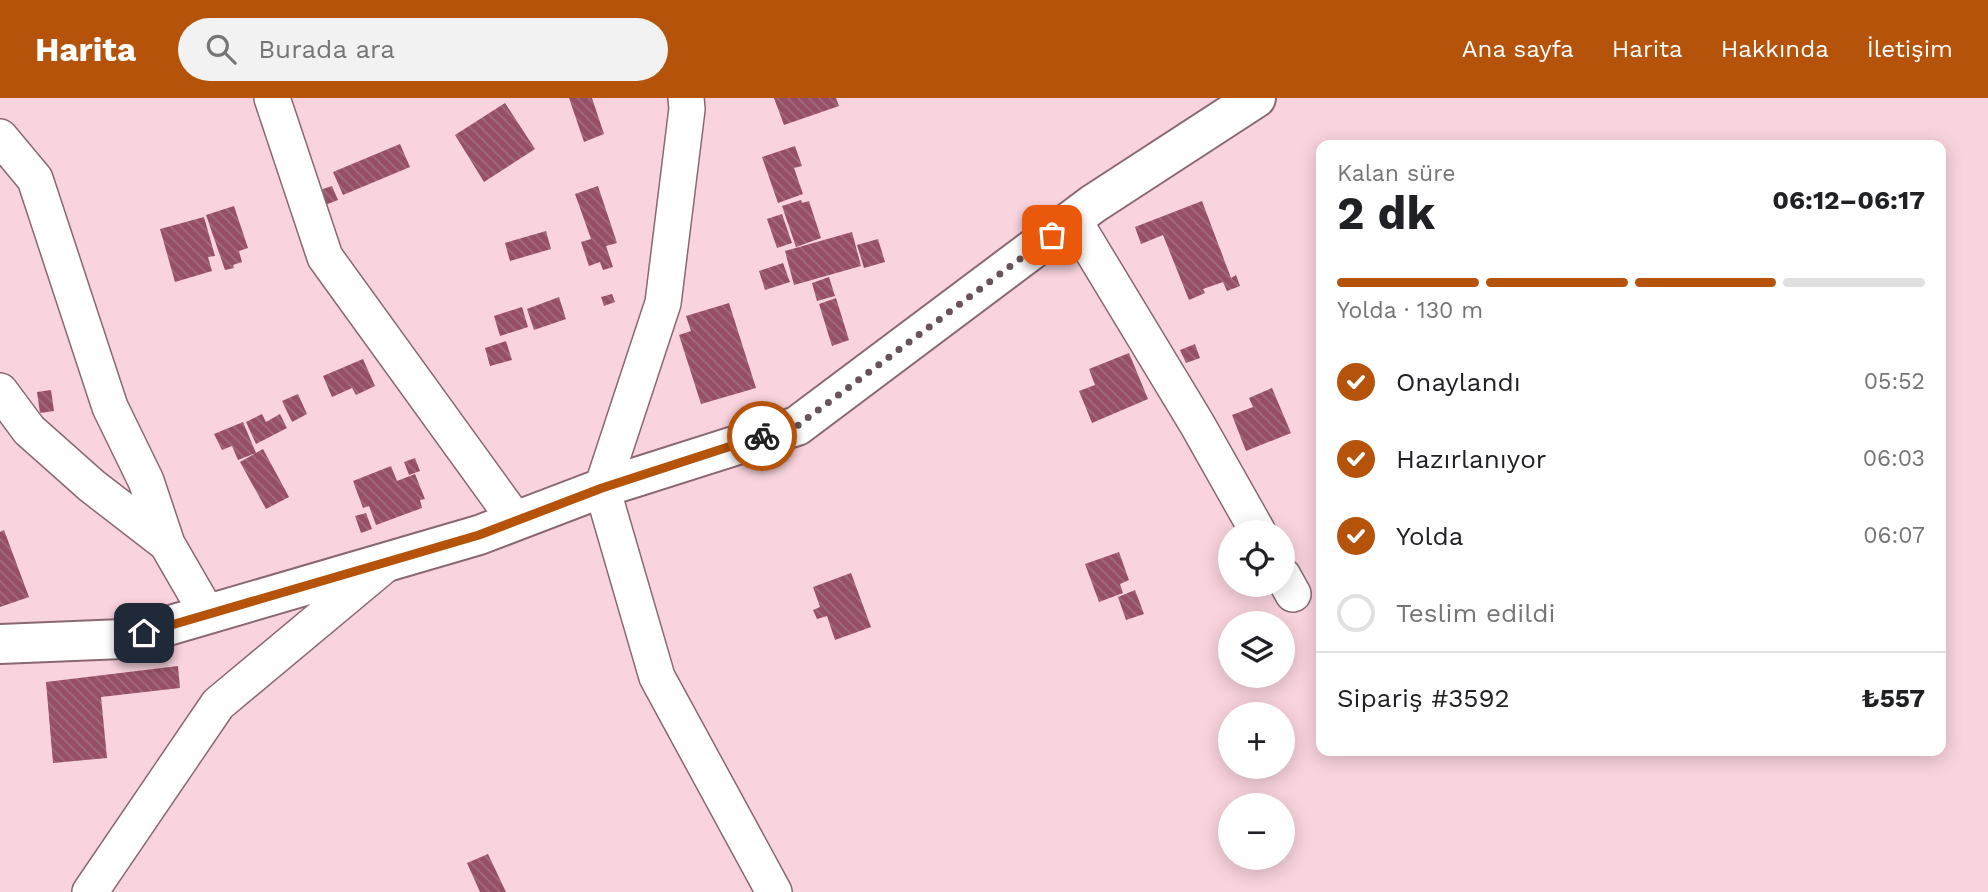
<!DOCTYPE html>
<html lang="tr">
<meta charset="utf-8">
<style>
body{margin:0;font-family:"Work Sans",sans-serif;background:#f2f2f2;color:#202124;height:100vh;display:flex;flex-direction:column;font-size:26px;white-space:nowrap}
*{box-sizing:border-box;margin:0}
p{font-size:23px;color:#757577}
.icon{flex:none;width:38px;height:38px;fill:none;stroke:currentColor;stroke-width:2;stroke-linecap:round;stroke-linejoin:round}
.map{position:relative;flex:1;overflow:hidden}
.details{position:absolute;left:1316px;top:42px;width:630px;height:616px;display:flex;flex-direction:column;background:#fff;border-radius:14px;box-shadow:0 4px 18px #0003}
.details>*{flex:none}
.controls{position:absolute;left:1218px;top:422px;display:grid;gap:14px}
.controls a{display:grid;place-items:center;width:77px;height:77px;border-radius:50%;background:#fff;box-shadow:0 4px 18px #0003;font-size:35px}
.pin{position:absolute;display:grid;place-items:center;width:60px;height:60px;color:#fff;margin:-30px;border-radius:14px;box-shadow:0 4px 10px #0006}
.courier{position:absolute;display:grid;place-items:center;width:70px;height:70px;margin:-35px;border:5px solid #b45309;border-radius:50%;background:#fff;color:#222;box-shadow:0 2px 9px #0007}
.head em{font-style:normal;font-weight:700}
.head div{display:flex;flex-direction:column-reverse}
.head{display:flex;align-items:center;justify-content:space-between;height:119px;padding:0 21px}
h1{font-size:46px;font-weight:700;line-height:52px}
.bar{display:grid;grid-template-columns:repeat(4,1fr);gap:10px 7px;align-content:center;height:84px;padding:0 21px}
.bar i{height:9px;border-radius:5px;background:#e0e0e0}
.bar .on{background:#b45309}
.bar p{grid-column:span 4}
.line{display:flex;align-items:center;gap:18px;padding:0 21px;border-top:2px solid #e0e0e0}
.line div{flex:1}
ol{padding:0 21px;list-style:none}
li{display:flex;align-items:center;gap:21px;height:77px}
li p{margin-inline-start:auto}
li .icon{padding:7px;border-radius:50%;background:#b45309;color:#fff;stroke-width:4}
li:last-child{color:#757577}
li i{width:38px;height:38px;border:4px solid #e0e0e0;border-radius:50%}
header{display:flex;align-items:center;gap:42px;box-sizing:border-box;height:98px;padding:0 35px;background:#b45309;color:#fff}
header strong{font-size:33px}
nav{display:flex;gap:38px;margin-inline-start:auto;font-size:24px}
.search{width:490px;height:63px;background:#f2f2f2;display:flex;align-items:center;gap:18px;box-sizing:border-box;padding:0 24px;border-radius:38px;color:#757577;font-size:26px}
.map>svg:first-child{display:block}
</style>
<header>
<strong>Harita</strong>
<div class="search"><svg class="icon" aria-label="search" viewBox="0 0 24 24"><circle cx="10" cy="10" r="6"/><path d="M15 15l6 6"/></svg>Burada ara</div>
<nav><a>Ana sayfa</a><a>Harita</a><a>Hakkında</a><a>İletişim</a></nav>
</header>
<div class="map">
<svg width="1988" height="794" viewBox="0 0 1988 794">
<defs>
<pattern id="building-back-hatch" width="6" height="6" patternUnits="userSpaceOnUse" patternTransform="scale(1.75)"><rect width="6" height="6" fill="#964f66"/><path d="M-1 5l2 2M0 0l6 6M5-1l2 2" fill="none" stroke="#a16e7f"/></pattern>
</defs>
<rect width="100%" height="100%" fill="#f9d3dd"/>
<path fill="url(#building-back-hatch)" d="M 569,0 L 592,0 L 604,36 L 584,44 Z
M 774,0 L 836,0 L 839,8 L 784,27 Z
M 505,5 L 535,51 L 484,84 L 455,37 Z
M 400,46 L 410,69 L 343,97 L 333,74 Z
M 795,48 L 802,68 L 794,70 L 803,96 L 778,105 L 762,59 Z
M 332,88 L 338,102 L 325,107 L 320,92 Z
M 598,88 L 617,145 L 606,148 L 613,169 L 603,172 L 600,164 L 589,168 L 581,144 L 591,141 L 575,96 Z
M 801,102 L 802,105 L 809,103 L 821,140 L 796,149 L 782,108 Z
M 1202,103 L 1231,180 L 1236,177 L 1240,188 L 1227,193 L 1223,184 L 1203,191 L 1205,195 L 1189,202 L 1163,137 L 1141,146 L 1135,129 Z
M 234,108 L 248,150 L 239,153 L 242,164 L 233,167 L 234,170 L 225,172 L 206,117 Z
M 782,116 L 792,145 L 777,150 L 767,121 Z
M 204,119 L 215,158 L 208,159 L 212,173 L 175,184 L 160,131 Z
M 546,133 L 551,151 L 510,163 L 505,145 Z
M 852,134 L 861,168 L 794,187 L 785,153 Z
M 878,141 L 885,164 L 864,170 L 857,147 Z
M 783,165 L 790,184 L 765,192 L 759,173 Z
M 829,179 L 835,198 L 817,203 L 812,185 Z
M 612,196 L 615,204 L 604,208 L 601,199 Z
M 559,199 L 566,221 L 534,232 L 527,211 Z
M 836,200 L 849,242 L 832,248 L 819,206 Z
M 729,205 L 756,290 L 701,306 L 679,237 L 691,233 L 686,218 Z
M 522,209 L 528,229 L 500,238 L 494,218 Z
M 506,243 L 512,262 L 490,268 L 485,250 Z
M 1195,246 L 1200,260 L 1186,265 L 1180,252 Z
M 1129,255 L 1148,301 L 1092,325 L 1079,293 L 1095,287 L 1089,271 Z
M 363,261 L 375,288 L 356,297 L 352,290 L 332,299 L 323,278 Z
M 1272,290 L 1291,335 L 1246,353 L 1232,317 L 1253,309 L 1249,300 Z
M 51,292 L 54,313 L 40,315 L 37,294 Z
M 298,296 L 307,316 L 292,324 L 282,303 Z
M 262,316 L 266,324 L 280,316 L 287,330 L 256,346 L 246,324 Z
M 243,324 L 256,355 L 238,362 L 232,348 L 222,352 L 214,336 Z
M 263,351 L 289,399 L 266,411 L 240,364 Z
M 415,360 L 420,373 L 409,377 L 404,364 Z
M 391,368 L 397,383 L 415,376 L 425,401 L 420,402 L 422,410 L 376,427 L 369,408 L 363,410 L 353,383 Z
M 366,415 L 372,431 L 361,435 L 355,418 Z
M 4,432 L 29,499 L 0,509 L 0,434 Z
M 1119,454 L 1129,482 L 1120,486 L 1123,495 L 1099,504 L 1085,466 Z
M 851,475 L 871,529 L 835,542 L 827,518 L 817,521 L 813,512 L 820,509 L 813,489 Z
M 1135,492 L 1144,516 L 1126,522 L 1118,499 Z
M 178,568 L 180,590 L 101,599 L 107,660 L 53,665 L 46,584 Z
M 488,756 L 506,794 L 480,794 L 467,765 Z"/>
<g fill="none" stroke-linecap="round" stroke-linejoin="round">
<g stroke="#896871" stroke-width="38">
<path id="minor" d="M 272,0 L 325,159 L 516,423
M 686,0 L 687,11 L 663,205 L 602,390 L 657,579 L 774,794
M 0,39 L 35,81 L 110,309 L 146,383 L 167,446 L 208,517
M 1073,121 L 1197,326 L 1258,434
M 0,293 L 29,332 L 92,388 L 167,446
M 1283,478 L 1293,496
M 90,794 L 218,606 L 387,465"/>
</g>
<g stroke="#896871" stroke-width="42">
<path id="tertiary" d="M 0,546 L 123,541 L 479,437 L 602,390 L 797,328 L 1093,106 L 1256,0"/>
</g>
<use href="#minor" stroke="#fff" stroke-width="35"/>
<use href="#tertiary" stroke="#fff" stroke-width="38"/>
</g>
<g fill="none" stroke-linecap="round" stroke-linejoin="round">
<path stroke="#685358" stroke-width="7" stroke-dasharray="0 12.6" d="M 762,338 L 797,328 L 1052,137"/>
<path stroke="#b45309" stroke-width="9" d="M 144,535 L 479,437 L 602,390 L 762,338"/>
</g>
</svg>
<div class="controls">
<a><svg class="icon" aria-label="locate" viewBox="0 0 24 24"><circle cx="12" cy="12" r="6"/><path d="M12 2v4M12 18v4M2 12h4M18 12h4"/></svg></a>
<a><svg class="icon" aria-label="layers" viewBox="0 0 24 24"><path d="M12 4l9 5-9 5-9-5zM3 14l9 5 9-5"/></svg></a>
<a>+</a>
<a>−</a>
</div>
<div class="pin" style="left:1052px;top:137px;background:#ea580c"><svg class="icon" aria-label="bag" viewBox="0 0 24 24"><path d="M5 8h14l-1 12H6zM9 8a3 3 0 0 1 6 0"/></svg></div>
<div class="pin" style="left:144px;top:535px;background:#1f2937"><svg class="icon" aria-label="home" viewBox="0 0 24 24"><path d="M3 11l9-7 9 7M6 9v11h12V9"/></svg></div>
<div class="courier" style="left:762px;top:338px"><svg class="icon" aria-label="bike" viewBox="0 0 24 24"><circle cx="6" cy="16" r="4"/><circle cx="18" cy="16" r="4"/><path d="M6 16l4-8h5l3 8M10 8l3 8H6M13 5h3"/></svg></div>
<section class="details">
<div class="head"><div><h1>2 dk</h1><p>Kalan süre</p></div><em>06:12–06:17</em></div>
<div class="bar"><i class="on"></i><i class="on"></i><i class="on"></i><i></i><p>Yolda · 130 m</p></div>
<ol>
<li><svg class="icon" aria-label="check" viewBox="0 0 24 24"><path d="M5 12l5 5 9-10"/></svg>Onaylandı<p>05:52</p></li>
<li><svg class="icon" aria-label="check" viewBox="0 0 24 24"><path d="M5 12l5 5 9-10"/></svg>Hazırlanıyor<p>06:03</p></li>
<li><svg class="icon" aria-label="check" viewBox="0 0 24 24"><path d="M5 12l5 5 9-10"/></svg>Yolda<p>06:07</p></li>
<li><i></i>Teslim edildi</li>
</ol>
<div class="line" style="height:91px"><div>Sipariş #3592</div><b>₺557</b></div>
</section>
</div>
